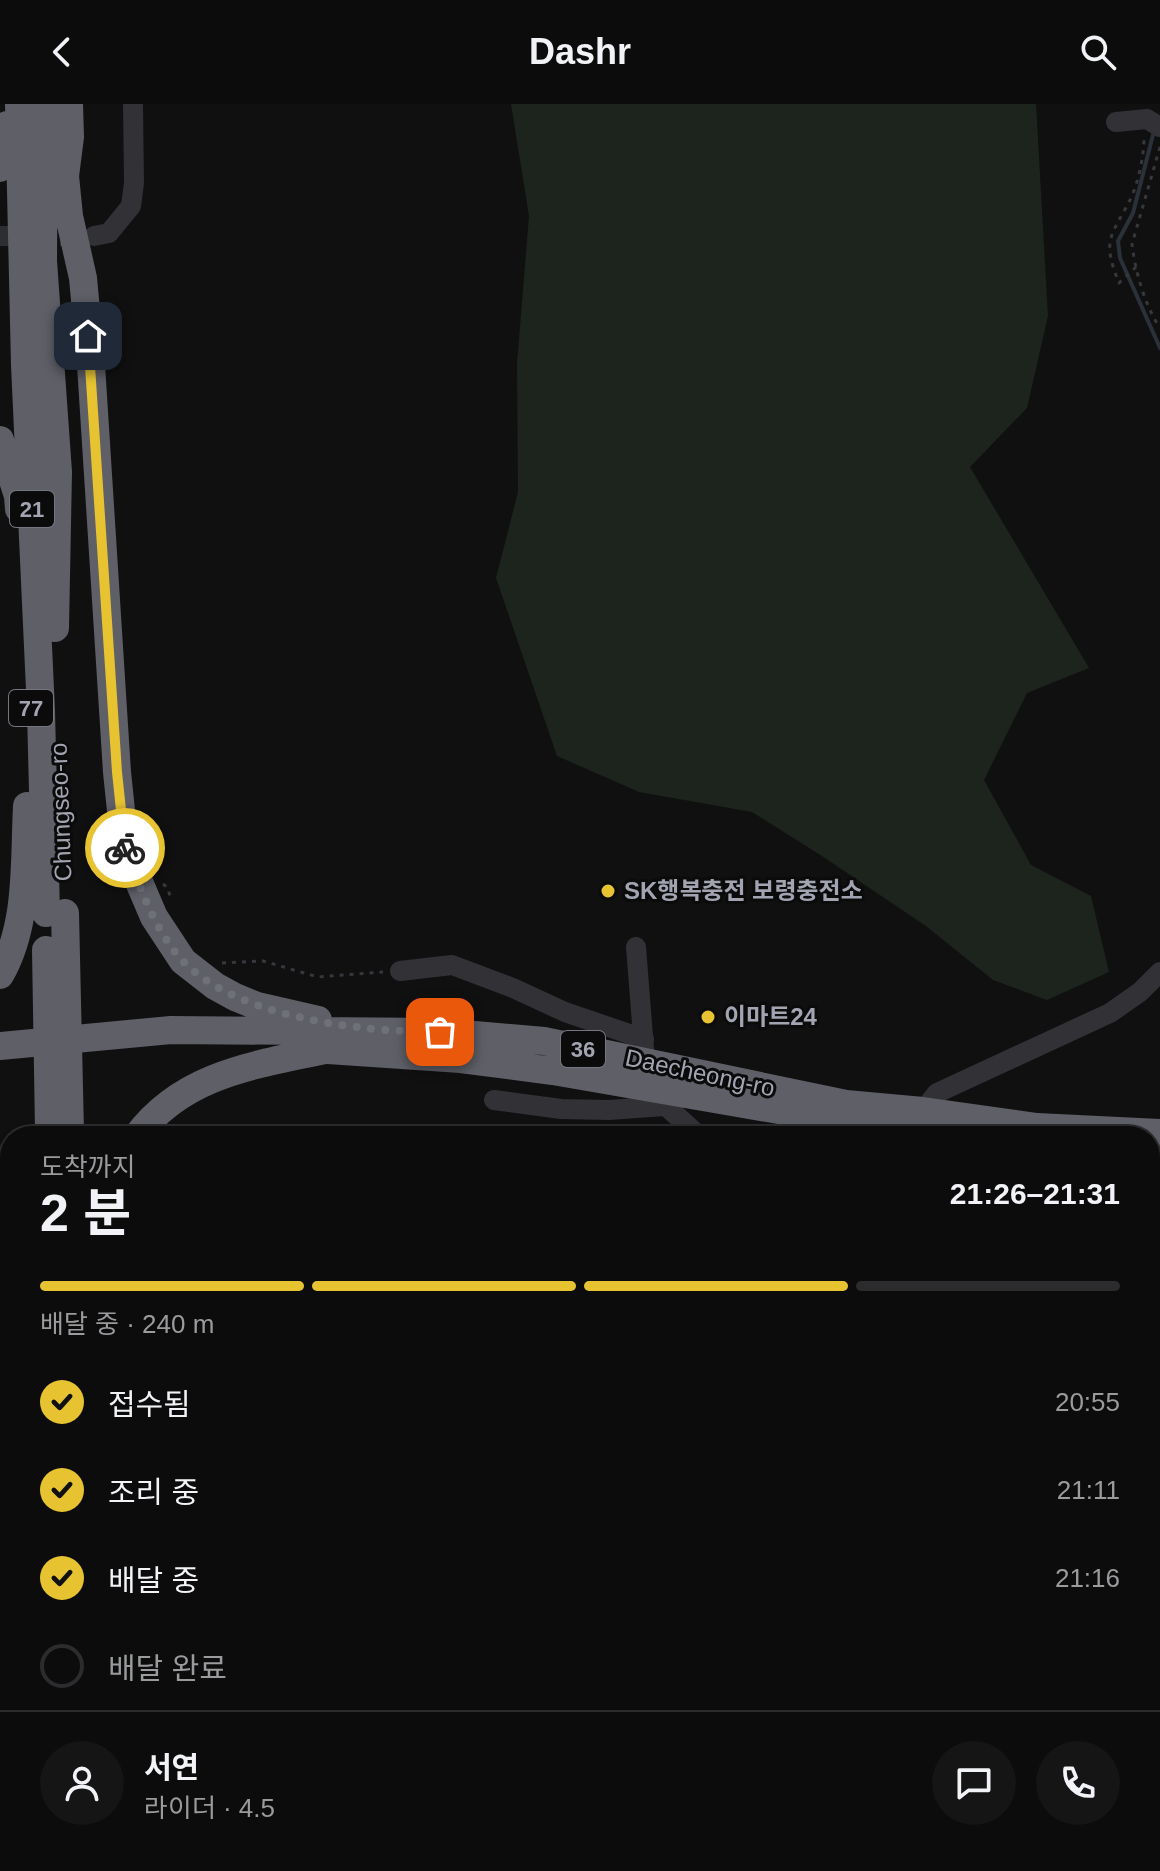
<!DOCTYPE html>
<html lang="ko">
<meta charset="utf-8">
<style>
body{margin:0;font-family:Helvetica,"Noto Sans KR",sans-serif;background:#151516;color:#f1f3f6;height:100vh;display:flex;flex-direction:column;font-size:30px;white-space:nowrap}
*{box-sizing:border-box;margin:0}
p{font-size:26px;color:#9a9b9d}
.icon{flex:none;width:44px;height:44px;fill:none;stroke:currentColor;stroke-width:2;stroke-linecap:round;stroke-linejoin:round}
.map{position:relative;flex:1;overflow:hidden}
.details{position:absolute;left:0px;top:1022px;width:1160px;height:746px;display:flex;flex-direction:column;background:#0c0c0d;border-radius:32px 32px 0 0;box-shadow:0 2px 6px #0004,0 0 0 2px #2c2c2e}
.details>*{flex:none}
.pin{position:absolute;display:grid;place-items:center;width:68px;height:68px;color:#fff;margin:-34px;border-radius:16px;box-shadow:0 4px 12px #0006}
.courier{position:absolute;display:grid;place-items:center;width:80px;height:80px;margin:-40px;border:6px solid #e7c332;border-radius:50%;background:#fff;color:#222;box-shadow:0 2px 10px #0007}
.headline em{font-style:normal;font-weight:700}
.headline div{display:flex;flex-direction:column-reverse}
.headline{display:flex;align-items:center;justify-content:space-between;height:136px;padding:0 40px}
h1{font-size:52px;font-weight:700;line-height:60px}
.bar{display:grid;grid-template-columns:repeat(4,1fr);gap:12px 8px;align-content:center;height:96px;padding:0 40px}
.bar i{height:10px;border-radius:6px;background:#2c2c2e}
.bar .selected{background:#e7c332}
.bar p{grid-column:span 4}
.line{display:flex;align-items:center;gap:20px;padding:0 40px;border-top:2px solid #2c2c2e}
.line div{flex:1}
.round{display:grid;place-items:center;flex:none;width:84px;height:84px;border-radius:42px;background:#151516}
ol{padding:0 40px;list-style:none}
li{display:flex;align-items:center;gap:24px;height:88px}
li p{margin-inline-start:auto}
li .icon{padding:8px;border-radius:50%;background:#e7c332;color:#111;stroke-width:4}
li:last-child{color:#9a9b9d}
li i{width:44px;height:44px;border:4px solid #2c2c2e;border-radius:50%}
header{display:flex;justify-content:space-between;align-items:center;height:104px;padding:0 40px;background:#0c0c0d;font-size:36px;font-weight:700}
.map>svg:first-child{display:block}
</style>
<header><svg class="icon" aria-label="back" viewBox="0 0 24 24"><path d="M15 5l-7 7 7 7"/></svg>Dashr<svg class="icon" aria-label="search" viewBox="0 0 24 24"><circle cx="10" cy="10" r="6"/><path d="M15 15l6 6"/></svg></header>
<div class="map">
<svg width="1160" height="1767" viewBox="0 0 1160 1767">
<rect width="100%" height="100%" fill="#101011"/>
<path fill="#1d241e" d="M 511,0 L 1036,0 L 1048,212 L 1027,304 L 970,363 L 1089,564 L 1027,589 L 984,676 L 1031,761 L 1091,792 L 1109,868 L 1047,896 L 993,876 L 926,822 L 822,752 L 752,708 L 639,688 L 557,652 L 496,474 L 518,388 L 517,260 L 529,112 Z"/>
<path fill="#2a3139" d="M 1150,1304 L 1160,1306 L 1160,1382 L 1150,1383 Z
M 487,1758 L 617,1758 L 614,1767 L 484,1767 Z"/>
<g fill="none" stroke-linecap="round" stroke-linejoin="round">
<path stroke="#2a3139" stroke-width="4" d="M 1154,27 L 1133,109 L 1118,137 L 1120,154 L 1160,244"/>
<path stroke="#2d2e31" stroke-width="20" stroke-dasharray="20 10" stroke-linecap="butt" d="M 0,132 L 86,132"/>
<path stroke="#37383d" stroke-width="3" stroke-dasharray="4 6" stroke-linecap="butt" d="M 1160,43 L 1132,140 C 1135,167 1145,202 1160,224
M 1136,163 L 1119,179 C 1102,136 1110,134 1130,96 C 1138,80 1144,52 1144,34
M 163,780 L 168,784 L 171,797
M 222,859 L 263,857 L 318,873 L 383,868
M 0,1284 L 6,1361 L 3,1539 L 5,1690 L 0,1761
M 1150,1298 L 1160,1300
M 1150,1455 L 1160,1455
M 1150,1481 L 1160,1481
M 458,1767 L 460,1758
M 663,1767 L 664,1758
M 684,1767 L 685,1758"/>
<path stroke="#313136" stroke-width="20" d="M 1116,18 L 1147,15 L 1160,23
M 94,132 L 109,129 L 131,102 L 134,79 L 133,0
M 636,843 L 644,945
M 400,867 L 452,861 L 513,884 L 565,908 L 644,935
M 643,981 L 699,1032
M 494,996 L 561,1005 L 609,1006 L 664,1002
M 923,1007 L 937,989 L 1110,909 L 1140,888 L 1160,868
M 1150,1246 L 1160,1265"/>
<path stroke="#5e5f67" stroke-width="28" d="M 19,0 L 25,261 L 41,607 L 46,809
M 44,0 L 43,157 L 58,368 L 55,524
M 69,0 L 70,33 L 65,72 L 69,112 L 83,174 L 91,261 L 117,668 L 125,745 L 154,813 L 183,857 L 215,882 L 235,893 L 257,902 L 318,916
M 0,64 L 7,21
M 0,336 L 18,392 L 19,405
M 0,871 C 29,821 24,758 27,702
M 0,942 L 171,926 L 440,928 L 544,937 L 846,1000 L 923,1007 L 1037,1023 L 1160,1029
M 328,946 L 461,955 L 553,967 L 929,1032
M 137,1032 C 183,970 255,961 325,946
M 1150,1056 L 1160,1057
M 0,1066 L 10,1086
M 31,1767 L 32,1758
M 54,1767 L 56,1758"/>
<path stroke="#5e5f67" stroke-width="28" d="M 65,809 L 70,1028
M 46,846 L 49,1026"/>
</g>
<g fill="none" stroke-linecap="round" stroke-linejoin="round">
<path stroke="#6f7179" stroke-width="8" stroke-dasharray="0 14.4" d="M 125,744 C 138,778 151,815 172,844 C 222,914 361,928 440,928"/>
<path stroke="#e7c332" stroke-width="10" d="M 88,232 L 117,668 L 125,744"/>
</g>
<g fill="#e7c332" stroke="#0b0b0c" stroke-width="3">
<circle cx="608" cy="787" r="8"/>
<circle cx="708" cy="913" r="8"/>
</g>
<g text-anchor="middle" stroke-width="6" stroke-linejoin="round" paint-order="stroke">
<g fill="#0b0b0c" stroke="#757780" stroke-width="2">
<rect x="10" y="387" width="44" height="36" rx="6"/>
<rect x="9" y="586" width="44" height="36" rx="6"/>
<rect x="561" y="927" width="44" height="36" rx="6"/>
</g>
<g font-size="22" font-weight="bold" fill="#a2a5b1">
<text x="32" y="413">21</text>
<text x="31" y="612">77</text>
<text x="583" y="953">36</text>
</g>
<g font-size="24" fill="#a2a5b1" stroke="#0b0b0c">
<text transform="translate(61 708) rotate(-92)" y="8">Chungseo-ro</text>
<text transform="translate(700 969) rotate(12)" y="8">Daecheong-ro</text>
</g>
<g font-size="24" font-weight="bold" fill="#a2a5b1" stroke="#0b0b0c" text-anchor="start">
<text x="624" y="795">SK행복충전 보령충전소</text>
<text x="724" y="921">이마트24</text>
</g>
</g>
</svg>
<div class="pin" style="left:440px;top:928px;background:#ea580c"><svg class="icon" aria-label="bag" viewBox="0 0 24 24"><path d="M5 8h14l-1 12H6zM9 8a3 3 0 0 1 6 0"/></svg></div>
<div class="pin" style="left:88px;top:232px;background:#1f2937"><svg class="icon" aria-label="home" viewBox="0 0 24 24"><path d="M3 11l9-7 9 7M6 9v11h12V9"/></svg></div>
<div class="courier" style="left:125px;top:744px"><svg class="icon" aria-label="bike" viewBox="0 0 24 24"><circle cx="6" cy="16" r="4"/><circle cx="18" cy="16" r="4"/><path d="M6 16l4-8h5l3 8M10 8l3 8H6M13 5h3"/></svg></div>
<section class="details">
<div class="headline"><div><h1>2 분</h1><p>도착까지</p></div><em>21:26–21:31</em></div>
<div class="bar"><i class="selected"></i><i class="selected"></i><i class="selected"></i><i></i><p>배달 중 · 240 m</p></div>
<ol>
<li><svg class="icon" aria-label="check" viewBox="0 0 24 24"><path d="M5 12l5 5 9-10"/></svg>접수됨<p>20:55</p></li>
<li><svg class="icon" aria-label="check" viewBox="0 0 24 24"><path d="M5 12l5 5 9-10"/></svg>조리 중<p>21:11</p></li>
<li><svg class="icon" aria-label="check" viewBox="0 0 24 24"><path d="M5 12l5 5 9-10"/></svg>배달 중<p>21:16</p></li>
<li><i></i>배달 완료</li>
</ol>
<div class="line" style="height:144px"><a class="round"><svg class="icon" aria-label="person" viewBox="0 0 24 24"><circle cx="12" cy="8" r="4"/><path d="M4 21q1-7 8-7t8 7"/></svg></a><div><b>서연</b><p>라이더 · 4.5</p></div><a class="round"><svg class="icon" aria-label="chat" viewBox="0 0 24 24"><path d="M4 5h16v11H9l-5 4z"/></svg></a><a class="round"><svg class="icon" aria-label="phone" viewBox="0 0 24 24"><path d="M5 4h4l2 5-3 2q2 4 5 5l2-3 5 2v4C11 20 4 13 5 4z"/></svg></a></div>
</section>
</div>
